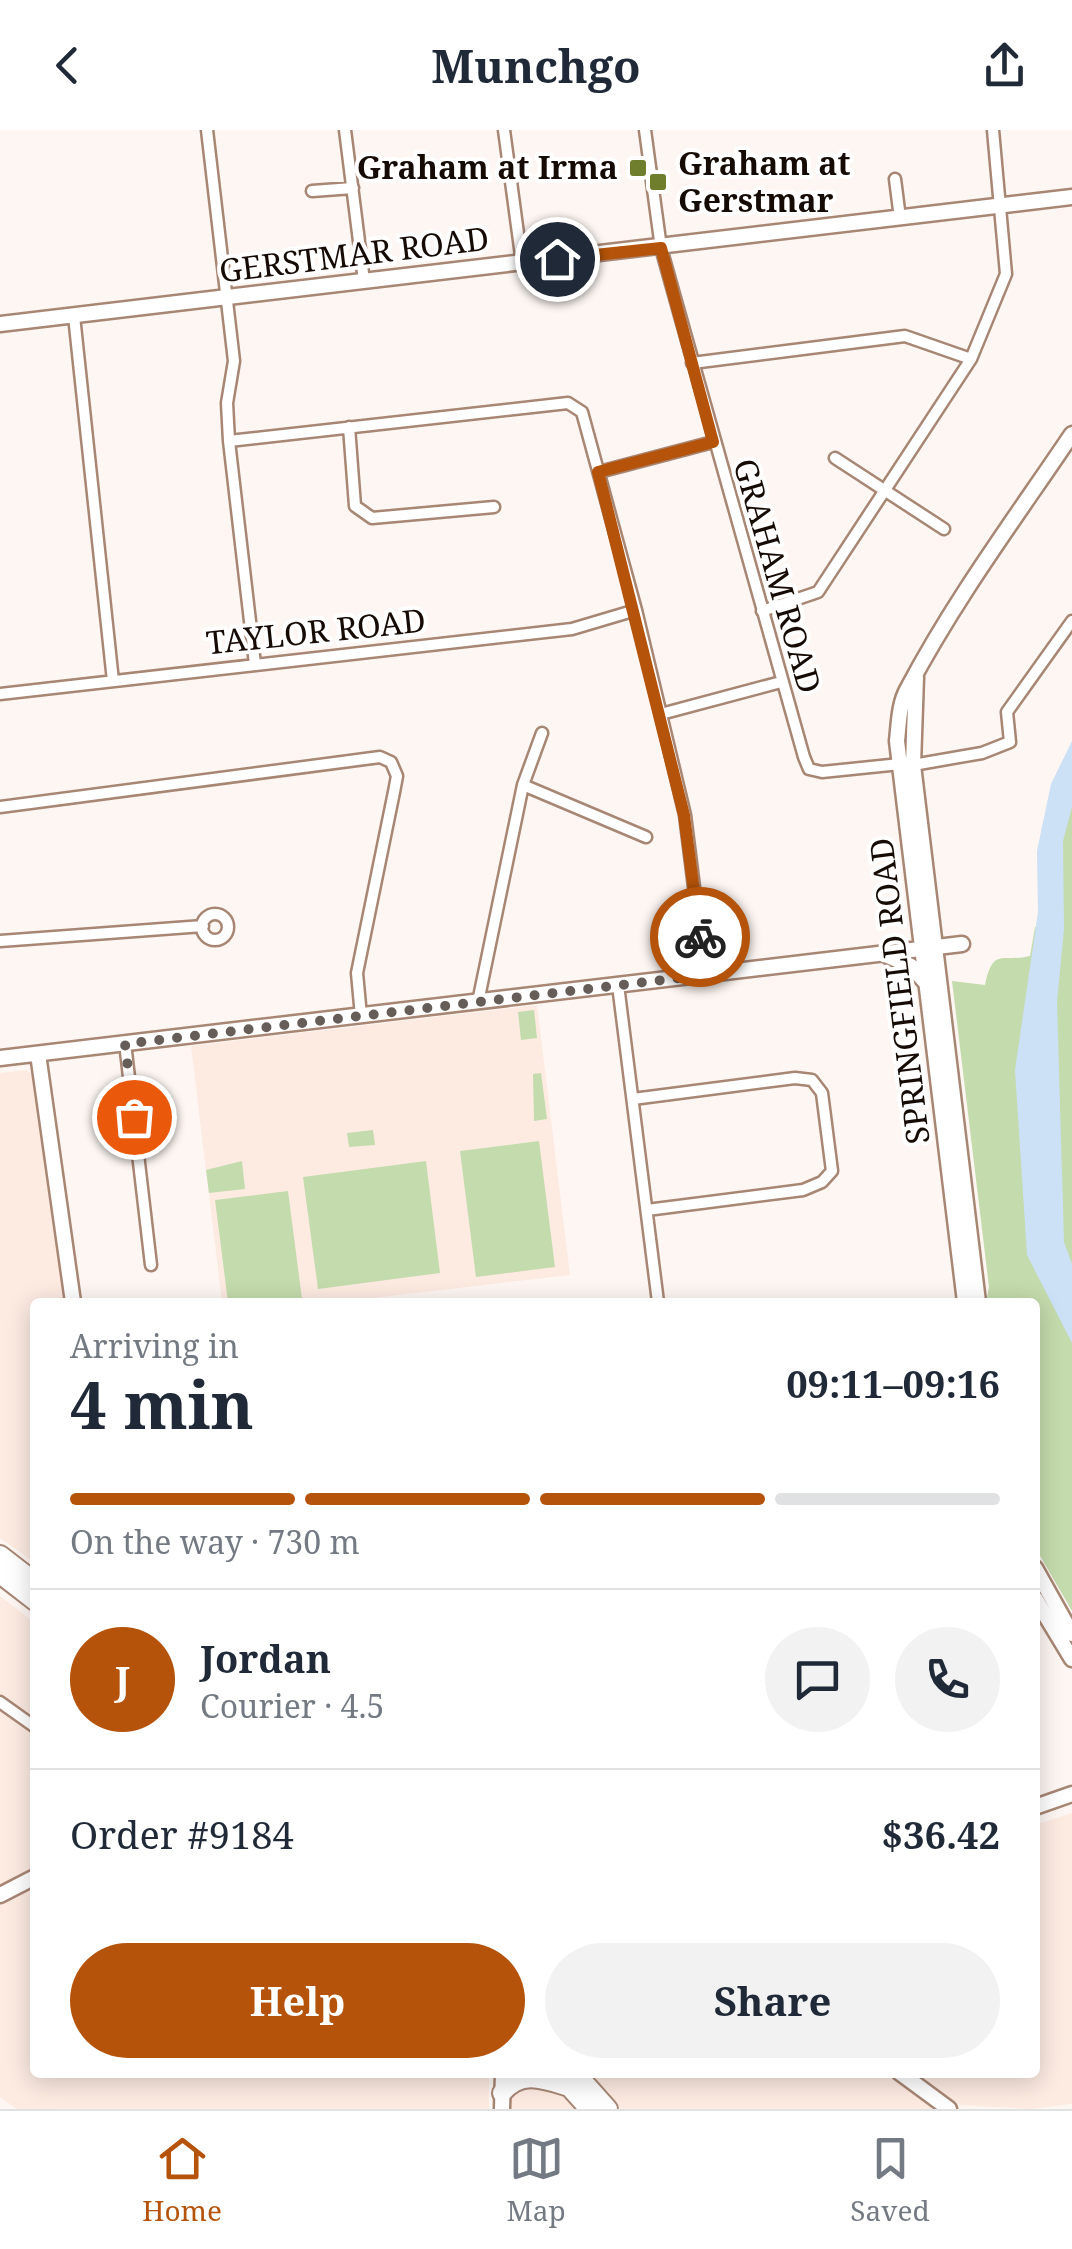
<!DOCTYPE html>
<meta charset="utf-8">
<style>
body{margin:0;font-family:"Noto Serif",serif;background:#f2f2f3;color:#1f2937;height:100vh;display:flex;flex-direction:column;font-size:38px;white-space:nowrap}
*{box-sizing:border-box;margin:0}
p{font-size:32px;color:#747a83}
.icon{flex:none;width:55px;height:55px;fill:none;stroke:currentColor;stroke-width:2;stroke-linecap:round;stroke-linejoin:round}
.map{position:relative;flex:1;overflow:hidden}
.sheet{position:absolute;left:30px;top:1168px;width:1010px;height:780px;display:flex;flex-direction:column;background:#fff;border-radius:10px;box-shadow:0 5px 25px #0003}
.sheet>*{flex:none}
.pin{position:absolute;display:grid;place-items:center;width:85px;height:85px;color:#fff;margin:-42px;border:5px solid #fff;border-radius:50%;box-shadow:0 2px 10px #0007}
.courier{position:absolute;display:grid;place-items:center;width:100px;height:100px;margin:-50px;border:8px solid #b45309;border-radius:50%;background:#fff;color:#222;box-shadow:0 2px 12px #0007}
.headline em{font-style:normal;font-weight:700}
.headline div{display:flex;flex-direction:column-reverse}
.headline{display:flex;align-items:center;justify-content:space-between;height:170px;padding:0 40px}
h1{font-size:65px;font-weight:700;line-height:75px}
.bar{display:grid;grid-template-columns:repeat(4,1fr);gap:15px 10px;align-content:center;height:120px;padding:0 40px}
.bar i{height:12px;border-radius:8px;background:#e0e1e3}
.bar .on{background:#b45309}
.bar p{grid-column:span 4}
.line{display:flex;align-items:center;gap:25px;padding:0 40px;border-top:2px solid #e0e1e3}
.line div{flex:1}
.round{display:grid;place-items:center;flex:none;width:105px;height:105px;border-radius:52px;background:#f2f2f3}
.button{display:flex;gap:20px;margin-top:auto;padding:20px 40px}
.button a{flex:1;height:115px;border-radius:60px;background:#b45309;color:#fff;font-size:40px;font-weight:700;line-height:115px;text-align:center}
.button a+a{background:#f2f2f3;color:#1f2937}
header{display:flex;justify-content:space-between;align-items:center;height:130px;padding:0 40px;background:#fff;font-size:45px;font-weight:700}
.dock{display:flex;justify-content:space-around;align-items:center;height:140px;border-top:2px solid #e0e1e3;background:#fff;font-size:28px;color:#747a83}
.dock a{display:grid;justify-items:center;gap:5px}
.dock .on{color:#b45309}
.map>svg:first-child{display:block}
</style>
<header><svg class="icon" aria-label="back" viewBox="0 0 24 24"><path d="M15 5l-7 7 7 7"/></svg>Munchgo<svg class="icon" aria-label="share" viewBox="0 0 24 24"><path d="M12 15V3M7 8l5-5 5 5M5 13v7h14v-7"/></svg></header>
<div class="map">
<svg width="1072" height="1979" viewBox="0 0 1072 1979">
<rect width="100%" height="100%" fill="#fdf6f2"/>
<path fill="#fdebe2" d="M 537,875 L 570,1145 L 338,1172 L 222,1172 L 191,916 Z
M 27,940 L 38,949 L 68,1172 L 35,1172 L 35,1433 L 0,1408 L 0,943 Z
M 0,1466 L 35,1493 L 35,1942 L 489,1943 L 489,1979 L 17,1979 L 0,1967 Z
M 1072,1683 L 1072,1974 L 1030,1979 L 960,1975 L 911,1943 L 1035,1942 L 1035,1695 Z
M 587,1943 L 893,1943 L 934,1979 L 621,1979 Z
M 517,1954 L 568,1961 L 583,1979 L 506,1979 L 508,1964 Z"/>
<path fill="#c4dbad" d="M 1072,665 L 1072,1481 L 1035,1417 L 1035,1172 L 986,1172 L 989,1157 L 952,851 L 985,855 C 993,816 1003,833 1030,826 L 1035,797 L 1050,795 L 1056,739 Z
M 534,880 L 537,908 L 521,910 L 518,882 Z
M 541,943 L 547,989 L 534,991 L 533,944 Z
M 373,1000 L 375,1015 L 349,1017 L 347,1003 Z
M 539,1011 L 555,1137 L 476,1147 L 460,1021 Z
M 242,1031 L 245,1059 L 209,1063 L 206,1040 Z
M 426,1031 L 440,1143 L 318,1159 L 303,1047 Z
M 288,1061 L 302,1169 L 228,1172 L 215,1070 Z"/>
<path fill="#cce0f6" d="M 1072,611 L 1072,677 L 1063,711 L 1064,799 L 1057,872 L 1064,1112 L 1072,1134 L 1072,1213 L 1027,1125 L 1015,940 L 1038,782 L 1037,721 L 1051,654 Z"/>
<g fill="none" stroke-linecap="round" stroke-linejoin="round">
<g stroke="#a88674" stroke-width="15">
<path id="street" d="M 207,0 L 234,231 L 227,273 L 229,311 L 255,534
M 345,0 L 364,151
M 504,0 L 522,133
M 645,0 L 661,118 L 804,627 L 809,639 L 822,642 L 900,634
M 895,49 L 900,88
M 312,61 L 353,58
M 74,186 L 113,551
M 692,233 L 905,206 L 971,229
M 349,297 L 355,376 L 372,388 L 494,377
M 229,311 L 568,273 L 582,282 L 636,480 L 685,685 L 705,845
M 835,328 L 944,399
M 599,342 L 713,312
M 762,481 L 818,462 L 971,229 L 1006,144 L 993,0
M 0,564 L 572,499 L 636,480
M 661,584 L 781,552
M 913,635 L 982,623 L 1010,612 L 1007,582 L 1072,491
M 523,655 L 646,707
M 0,677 L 380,627 L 391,632 L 397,646 L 394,662 L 357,843 L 361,886
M202 797a13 13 0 1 1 26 0a13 13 0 1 1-26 0Z
M 0,811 L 203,796
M 618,855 L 658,1172
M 478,872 L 523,655 L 542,603
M 125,913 L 151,1135
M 633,969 L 795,948 L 812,950 L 822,963 L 832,1041 L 822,1052 L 803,1060 L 647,1080
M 0,1572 L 35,1597"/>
</g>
<g stroke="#a88674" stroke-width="19">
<path id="secondary" d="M 0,194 L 1072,67
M 916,547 L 913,635 L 978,1172
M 888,826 L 911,836 L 926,853
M 38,924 L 73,1172
M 0,928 L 962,814
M 965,1172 L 897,611 C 899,593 899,573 908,558 C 955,469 1016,387 1072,304
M 1035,1438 L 1072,1504
M 1035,1468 L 1072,1529
M 1035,1677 L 1072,1664
M 0,1765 L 35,1747
M 899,1942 L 949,1979
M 502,1979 L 503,1942"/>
</g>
<g stroke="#a88674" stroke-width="22">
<path id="highway" d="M 0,1425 L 35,1452
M 0,1444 L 35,1471
M 575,1942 L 608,1979
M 563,1950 L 589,1979
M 502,1963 C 521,1940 543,1949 569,1957"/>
</g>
<use href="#street" stroke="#fff" stroke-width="10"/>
<use href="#secondary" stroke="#fff" stroke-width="14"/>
<use href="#highway" stroke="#fff" stroke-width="18"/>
</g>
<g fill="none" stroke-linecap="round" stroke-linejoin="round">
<path stroke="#675d58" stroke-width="10" stroke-dasharray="0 18" d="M 134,987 L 125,914 L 705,845 L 700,807"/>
<path stroke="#b45309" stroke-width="12" d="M 557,129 L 661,118 L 713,312 L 598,342 L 684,685 L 700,807"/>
</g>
<g fill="#6f7e2c" stroke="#fff" stroke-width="4">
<rect x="628" y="28" width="20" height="20" rx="5"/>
<rect x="648" y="42" width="20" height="20" rx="5"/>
</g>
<g text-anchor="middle" stroke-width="8" stroke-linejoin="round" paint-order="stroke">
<g font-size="32" font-weight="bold" fill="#160a05" stroke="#fff" text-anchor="start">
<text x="678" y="45">Graham at<tspan x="678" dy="37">Gerstmar</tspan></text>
<text x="618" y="49" text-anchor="end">Graham at Irma</text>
</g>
<g font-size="32" fill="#160a05" stroke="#fff">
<text transform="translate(354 125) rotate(-7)" y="11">GERSTMAR ROAD</text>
<text transform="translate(777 446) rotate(74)" y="11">GRAHAM ROAD</text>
<text transform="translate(316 502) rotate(-6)" y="11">TAYLOR ROAD</text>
<text transform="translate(900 861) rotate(-97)" y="11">SPRINGFIELD ROAD</text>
</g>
</g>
</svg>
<div class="pin" style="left:134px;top:987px;background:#ea580c"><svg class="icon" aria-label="bag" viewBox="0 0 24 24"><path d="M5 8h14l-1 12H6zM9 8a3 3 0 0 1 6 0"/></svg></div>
<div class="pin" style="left:557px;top:129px;background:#1f2937"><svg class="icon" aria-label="home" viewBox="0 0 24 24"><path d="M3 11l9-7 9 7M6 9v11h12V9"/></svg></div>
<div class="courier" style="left:700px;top:807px"><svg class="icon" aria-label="bike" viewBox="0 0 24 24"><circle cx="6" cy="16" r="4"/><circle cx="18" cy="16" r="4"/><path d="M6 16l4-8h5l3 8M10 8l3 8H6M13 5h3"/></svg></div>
<section class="sheet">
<div class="headline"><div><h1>4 min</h1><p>Arriving in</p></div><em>09:11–09:16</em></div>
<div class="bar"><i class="on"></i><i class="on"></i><i class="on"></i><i></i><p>On the way · 730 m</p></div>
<div class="line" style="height:180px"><b class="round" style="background:#b45309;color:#fff">J</b><div><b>Jordan</b><p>Courier · 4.5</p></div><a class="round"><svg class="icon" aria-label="chat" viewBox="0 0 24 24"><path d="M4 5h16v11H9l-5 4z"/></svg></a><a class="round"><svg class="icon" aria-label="phone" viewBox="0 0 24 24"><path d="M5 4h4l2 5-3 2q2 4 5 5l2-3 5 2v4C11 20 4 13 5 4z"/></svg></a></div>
<div class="line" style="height:130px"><div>Order #9184</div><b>$36.42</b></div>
<div class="button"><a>Help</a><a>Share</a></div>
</section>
</div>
<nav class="dock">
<a class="on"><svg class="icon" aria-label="home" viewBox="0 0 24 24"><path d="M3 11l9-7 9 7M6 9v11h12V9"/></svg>Home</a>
<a><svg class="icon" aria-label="map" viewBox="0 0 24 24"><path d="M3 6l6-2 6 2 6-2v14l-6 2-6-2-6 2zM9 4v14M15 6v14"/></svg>Map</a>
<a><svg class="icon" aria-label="saved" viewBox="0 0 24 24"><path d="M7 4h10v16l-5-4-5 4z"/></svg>Saved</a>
</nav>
